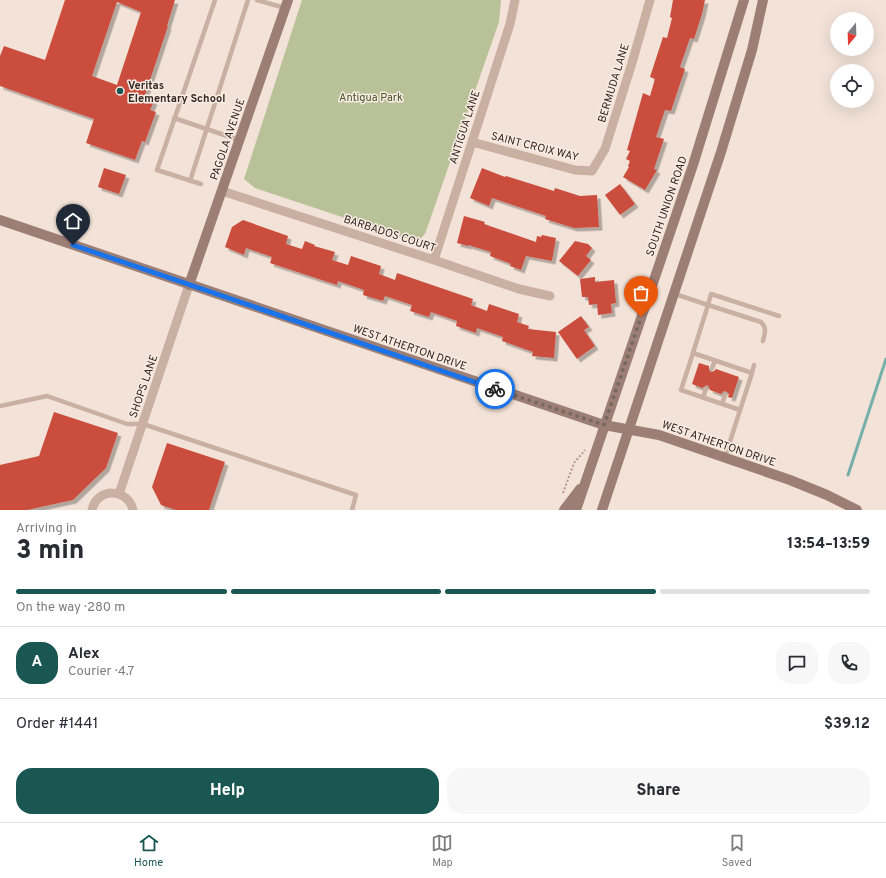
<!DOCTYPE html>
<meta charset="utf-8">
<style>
body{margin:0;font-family:Overpass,sans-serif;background:#f7f7f7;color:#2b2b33;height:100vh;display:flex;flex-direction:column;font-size:15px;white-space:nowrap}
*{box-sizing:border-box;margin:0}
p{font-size:13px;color:#7c7c81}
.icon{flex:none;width:22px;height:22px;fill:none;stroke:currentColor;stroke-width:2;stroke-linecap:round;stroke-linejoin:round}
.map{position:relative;height:510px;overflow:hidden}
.sheet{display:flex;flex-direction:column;background:#fff;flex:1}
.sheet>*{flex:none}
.needle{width:26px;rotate:199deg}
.controls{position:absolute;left:830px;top:12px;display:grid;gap:8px}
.controls a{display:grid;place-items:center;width:44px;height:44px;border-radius:50%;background:#fff;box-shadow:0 4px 16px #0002;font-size:20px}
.pin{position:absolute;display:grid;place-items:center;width:34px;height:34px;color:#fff;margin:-41px -17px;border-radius:50% 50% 50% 0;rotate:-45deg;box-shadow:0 0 4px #0007}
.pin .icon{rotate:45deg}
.courier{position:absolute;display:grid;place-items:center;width:40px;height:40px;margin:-20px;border:3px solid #1a73e8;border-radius:50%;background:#fff;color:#222;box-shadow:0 1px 5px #0007}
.headline em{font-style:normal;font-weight:800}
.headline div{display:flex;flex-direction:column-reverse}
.headline{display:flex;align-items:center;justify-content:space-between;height:68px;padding:0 16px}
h1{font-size:26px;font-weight:800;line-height:30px}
.bar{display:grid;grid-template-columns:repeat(4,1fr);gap:6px 4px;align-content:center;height:48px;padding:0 16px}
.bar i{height:5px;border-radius:3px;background:#e1e1e2}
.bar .on{background:#1a5753}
.bar p{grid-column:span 4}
.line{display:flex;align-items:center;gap:10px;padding:0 16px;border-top:1px solid #e1e1e2}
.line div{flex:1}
.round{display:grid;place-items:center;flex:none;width:42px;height:42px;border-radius:16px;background:#f7f7f7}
.button{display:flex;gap:8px;margin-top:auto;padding:8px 16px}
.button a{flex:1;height:46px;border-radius:16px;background:#1a5753;color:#fff;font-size:16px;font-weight:800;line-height:46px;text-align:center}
.button a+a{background:#f7f7f7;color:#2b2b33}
.tab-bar{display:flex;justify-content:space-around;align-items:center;height:56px;border-top:1px solid #e1e1e2;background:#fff;font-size:11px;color:#7c7c81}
.tab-bar a{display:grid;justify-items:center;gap:2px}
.tab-bar .on{color:#1a5753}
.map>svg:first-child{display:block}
</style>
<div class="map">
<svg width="886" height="510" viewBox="0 0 886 510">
<defs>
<filter id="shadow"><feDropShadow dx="3.5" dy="3.5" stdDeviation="0" flood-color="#0004"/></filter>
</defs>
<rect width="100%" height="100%" fill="#f2e2d7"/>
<path fill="#b8c197" d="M 302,0 L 501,0 L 499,22 L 425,234 L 417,242 L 255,188 L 244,179 Z"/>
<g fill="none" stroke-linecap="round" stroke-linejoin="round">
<path stroke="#75afaa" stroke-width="3" d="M 848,475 L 886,359"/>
</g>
<path fill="#ca4d3d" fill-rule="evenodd" filter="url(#shadow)" d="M 65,0 L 175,0 L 167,26 L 168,26 L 144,98 L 154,101 L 150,110 L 156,112 L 145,142 L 142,141 L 135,160 L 86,143 L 94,119 L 0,86 L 0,56 L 4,46 L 45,60 ZM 117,2 L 141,12 L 117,85 L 92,76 Z
M 673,0 L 705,0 L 702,14 L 694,39 L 690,38 L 680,67 L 685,69 L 671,111 L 665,110 L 656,137 L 664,139 L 654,169 L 657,170 L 645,190 L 623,177 L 629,167 L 628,166 L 630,161 L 626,159 L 630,151 L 627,150 L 643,93 L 650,96 L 655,79 L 650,77 L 663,37 L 667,38 L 672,18 L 670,17 Z
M 104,168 L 126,175 L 119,194 L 98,187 Z
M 482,168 L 505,177 L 506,176 L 554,191 L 555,188 L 580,196 L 597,195 L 599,227 L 574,228 L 545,219 L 546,216 L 492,198 L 489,206 L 470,198 Z
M 620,184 L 635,204 L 620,215 L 605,195 Z
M 464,216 L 485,222 L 484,224 L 536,242 L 537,236 L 541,237 L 542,235 L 556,238 L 552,261 L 526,256 L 521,270 L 510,266 L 511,264 L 490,256 L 491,252 L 468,245 L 468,246 L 457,243 Z
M 243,220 L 288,236 L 286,244 L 302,249 L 305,241 L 315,245 L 314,246 L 335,252 L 332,260 L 348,265 L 351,256 L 381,266 L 379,274 L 395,280 L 397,273 L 473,299 L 471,305 L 487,311 L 489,304 L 519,314 L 517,322 L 529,326 L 528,329 L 556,332 L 554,358 L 532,356 L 533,352 L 502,341 L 503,337 L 477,328 L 476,333 L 456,326 L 457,321 L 431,312 L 429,317 L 410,311 L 412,305 L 385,296 L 383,301 L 363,295 L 364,290 L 338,281 L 337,285 L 270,263 L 272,257 L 246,248 L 244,255 L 225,247 L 232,227 Z
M 575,241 L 588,244 L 592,248 L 586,256 L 591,260 L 578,276 L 559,261 Z
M 595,277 L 595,282 L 614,280 L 616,303 L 611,304 L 612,313 L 598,315 L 597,304 L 589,305 L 588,297 L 582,297 L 580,279 Z
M 581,316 L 589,327 L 584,330 L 595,346 L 577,359 L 558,332 Z
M 699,363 L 709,366 L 709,370 L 711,372 L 714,371 L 716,369 L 739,377 L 732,398 L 728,397 L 729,394 L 727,392 L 724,391 L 721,394 L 710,390 L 709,387 L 707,385 L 702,388 L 692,384 Z
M 54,412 L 118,433 L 106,468 L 73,500 L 27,510 L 0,510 L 0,465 L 39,456 Z
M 167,443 L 225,462 L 209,510 L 176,510 L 161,505 L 152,487 Z"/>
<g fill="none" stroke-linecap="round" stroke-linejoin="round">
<path stroke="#b5998d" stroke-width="2" stroke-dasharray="2 2" stroke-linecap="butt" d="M 563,493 L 574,463 L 585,450"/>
<path stroke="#cab0a3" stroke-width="4.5" d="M 257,0 L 285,8
M 174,118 L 239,140
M 190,181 L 248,0
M 201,184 L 157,170 L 215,0
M 675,294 L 708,305 L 693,353 L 752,373 L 725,457
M 763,341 C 765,333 767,328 761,322 L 708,305 L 711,294 L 779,316
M 693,353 L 681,390 L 740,410
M 712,368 L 715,361
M 752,373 L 754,365
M 703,397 L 706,389
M 722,404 L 725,395
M 0,406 L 47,396 L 127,424 L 143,424 L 356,495 L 352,510"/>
<path stroke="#cab0a3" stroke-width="9" d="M 472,142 L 575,170 L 592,171 L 605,149 L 632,63 L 650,0
M 222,191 L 434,260 L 519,289 L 550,296
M 434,260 L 510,24 L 515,0
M 119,494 L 189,285
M 92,510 C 97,487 128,488 133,510"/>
<path stroke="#9d7e75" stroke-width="10" d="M 0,220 L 604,425 L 659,435 L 790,480 L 827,495 L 857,510
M 189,285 L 288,0
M 564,510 L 580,489
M 576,510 L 693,165 L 744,0
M 602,510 L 721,152 L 752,50 L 763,0"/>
</g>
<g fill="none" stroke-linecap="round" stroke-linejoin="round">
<path stroke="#766963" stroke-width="4" stroke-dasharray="0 7.2" d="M 495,389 L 604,425 L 641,317"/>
<path stroke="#1a73e8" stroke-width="5" d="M 73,245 L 495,389"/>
</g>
<circle fill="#1a5753" stroke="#f9ece3" stroke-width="1.5" cx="120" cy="91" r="4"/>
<g text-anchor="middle" stroke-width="3" stroke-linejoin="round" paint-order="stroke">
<g font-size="11" fill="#342825" stroke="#f9ece3">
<text transform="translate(613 83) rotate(-73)" y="4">BERMUDA LANE</text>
<text transform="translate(464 127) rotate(-72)" y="4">ANTIGUA LANE</text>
<text transform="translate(227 139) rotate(-71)" y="4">PAGOLA AVENUE</text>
<text transform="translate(535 146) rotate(14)" y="4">SAINT CROIX WAY</text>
<text transform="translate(666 206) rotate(-71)" y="4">SOUTH UNION ROAD</text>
<text transform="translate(390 233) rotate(18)" y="4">BARBADOS COURT</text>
<text transform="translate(410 347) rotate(19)" y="4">WEST ATHERTON DRIVE</text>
<text transform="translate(143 386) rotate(-71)" y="4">SHOPS LANE</text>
<text transform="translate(719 443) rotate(19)" y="4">WEST ATHERTON DRIVE</text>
</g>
<g font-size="11" font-weight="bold" fill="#342825" stroke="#f9ece3" text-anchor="start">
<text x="128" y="89">Veritas<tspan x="128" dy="13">Elementary School</tspan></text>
</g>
<g font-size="11" fill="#495328" stroke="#f9ece3">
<text x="371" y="101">Antigua Park</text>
</g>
</g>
</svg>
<div class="controls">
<a><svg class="needle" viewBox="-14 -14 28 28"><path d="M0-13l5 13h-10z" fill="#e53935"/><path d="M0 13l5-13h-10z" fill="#7c7c81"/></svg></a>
<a><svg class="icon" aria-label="locate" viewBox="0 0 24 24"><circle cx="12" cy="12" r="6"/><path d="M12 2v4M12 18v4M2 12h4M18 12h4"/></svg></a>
</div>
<div class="pin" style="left:641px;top:317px;background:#ea580c"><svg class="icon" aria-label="bag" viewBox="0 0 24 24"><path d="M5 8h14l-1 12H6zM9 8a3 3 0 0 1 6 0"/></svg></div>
<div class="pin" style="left:73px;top:245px;background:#1f2937"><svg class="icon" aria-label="home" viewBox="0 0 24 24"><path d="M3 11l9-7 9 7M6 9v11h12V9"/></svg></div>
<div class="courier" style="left:495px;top:389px"><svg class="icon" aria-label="bike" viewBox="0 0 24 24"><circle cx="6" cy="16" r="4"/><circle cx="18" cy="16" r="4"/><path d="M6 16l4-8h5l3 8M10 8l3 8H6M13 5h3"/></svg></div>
</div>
<section class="sheet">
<div class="headline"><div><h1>3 min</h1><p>Arriving in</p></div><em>13:54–13:59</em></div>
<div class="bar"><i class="on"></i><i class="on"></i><i class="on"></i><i></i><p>On the way · 280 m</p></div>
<div class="line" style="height:72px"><b class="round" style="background:#1a5753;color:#fff">A</b><div><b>Alex</b><p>Courier · 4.7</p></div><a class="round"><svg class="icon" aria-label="chat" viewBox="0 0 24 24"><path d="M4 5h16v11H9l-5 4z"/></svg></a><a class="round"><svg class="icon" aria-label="phone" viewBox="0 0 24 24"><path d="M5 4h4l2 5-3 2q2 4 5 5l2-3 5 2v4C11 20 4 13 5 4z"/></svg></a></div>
<div class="line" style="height:52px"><div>Order #1441</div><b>$39.12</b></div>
<div class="button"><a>Help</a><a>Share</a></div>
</section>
<nav class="tab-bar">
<a class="on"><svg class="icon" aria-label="home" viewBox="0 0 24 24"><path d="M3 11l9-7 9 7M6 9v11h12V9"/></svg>Home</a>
<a><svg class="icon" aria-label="map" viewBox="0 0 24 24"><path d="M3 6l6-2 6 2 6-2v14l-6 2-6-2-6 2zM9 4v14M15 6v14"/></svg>Map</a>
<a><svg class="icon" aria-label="saved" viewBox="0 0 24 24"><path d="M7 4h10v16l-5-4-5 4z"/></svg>Saved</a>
</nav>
